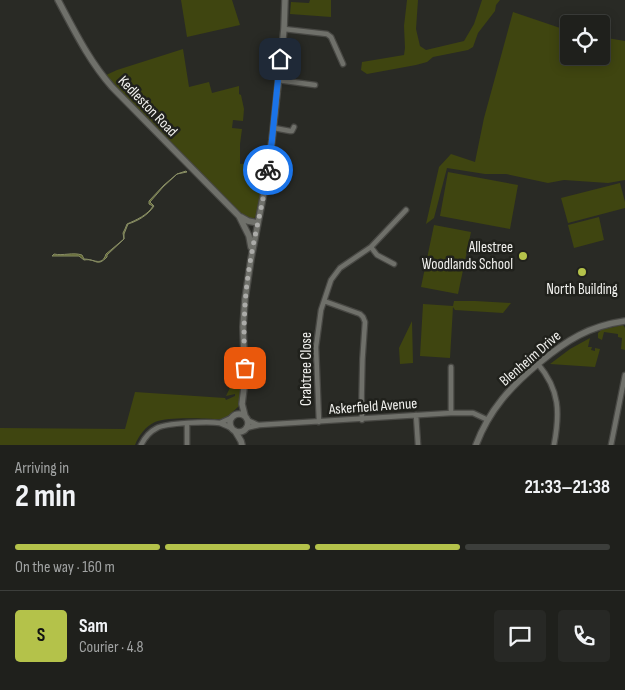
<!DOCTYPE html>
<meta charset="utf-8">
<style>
body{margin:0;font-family:"Sofia Sans Condensed",sans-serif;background:#272825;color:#f1f3f6;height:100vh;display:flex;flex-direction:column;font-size:19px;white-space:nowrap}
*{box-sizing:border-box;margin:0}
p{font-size:16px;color:#a1a3a3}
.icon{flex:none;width:28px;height:28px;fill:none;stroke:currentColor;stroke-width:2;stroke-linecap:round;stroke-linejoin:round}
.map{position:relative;height:445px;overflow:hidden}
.side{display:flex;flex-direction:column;background:#1f201c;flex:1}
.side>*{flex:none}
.buttons{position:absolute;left:560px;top:15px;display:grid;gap:10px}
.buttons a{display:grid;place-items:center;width:50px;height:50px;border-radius:5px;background:#1f201c;box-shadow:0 2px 12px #0003,0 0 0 1px #3c3e3b;font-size:25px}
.pin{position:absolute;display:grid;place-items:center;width:42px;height:42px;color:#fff;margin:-21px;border-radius:10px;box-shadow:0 2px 8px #0006}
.courier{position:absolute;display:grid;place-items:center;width:50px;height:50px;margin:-25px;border:4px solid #1a73e8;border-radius:50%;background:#fff;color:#222;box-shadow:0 1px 6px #0007}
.headline em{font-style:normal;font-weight:700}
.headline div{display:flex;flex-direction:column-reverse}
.headline{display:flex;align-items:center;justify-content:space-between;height:85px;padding:0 15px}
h1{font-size:32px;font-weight:700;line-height:38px}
.bar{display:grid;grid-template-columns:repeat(4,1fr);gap:8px 5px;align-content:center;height:60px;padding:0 15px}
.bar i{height:6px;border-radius:4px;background:#3c3e3b}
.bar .active{background:#b4c24a}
.bar p{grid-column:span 4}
.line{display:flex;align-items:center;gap:12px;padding:0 15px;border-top:1px solid #3c3e3b}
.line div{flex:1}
.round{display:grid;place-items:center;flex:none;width:52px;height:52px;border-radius:5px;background:#272825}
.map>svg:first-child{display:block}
</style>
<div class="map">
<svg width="625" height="445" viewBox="0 0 625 445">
<rect width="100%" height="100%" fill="#292a25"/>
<path fill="#3f4510" d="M 181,0 L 232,0 L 240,25 L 187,37 Z
M 310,0 L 331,0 L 331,17 L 290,14 L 291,2 L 309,3 Z
M 407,0 L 418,0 L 416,29 L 420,46 L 426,50 L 464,41 L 474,24 L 482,0 L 500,0 L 496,5 L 495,11 L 478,33 L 473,47 L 468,50 L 433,57 L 427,62 L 416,65 L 367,74 L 361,70 L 362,62 L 404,55 L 405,48 L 404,26 Z
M 513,12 L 569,31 L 569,56 L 601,56 L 601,37 L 625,41 L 625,180 L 608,183 L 564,180 L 548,183 L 506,174 L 485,174 L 447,168 L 434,218 L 426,224 L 439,167 L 451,154 L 475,162 L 484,118 Z
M 183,49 L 189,87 L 209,82 L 212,93 L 239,86 L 239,94 L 241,95 L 244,109 L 243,121 L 233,120 L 232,128 L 242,129 L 240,144 L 240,164 L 267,161 L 258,211 C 254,223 250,220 241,215 L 104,76 L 117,70 Z
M 448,172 L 518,185 L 510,229 L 440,216 Z
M 620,183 L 625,202 L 625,208 L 568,223 L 561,198 Z
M 599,217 L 604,240 L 574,248 L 568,225 Z
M 434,225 L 471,232 L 458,294 L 421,287 Z
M 454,301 L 475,301 L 511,303 L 503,313 L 455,310 L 453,307 L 450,358 L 420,356 L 423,304 L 453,306 Z
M 412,321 L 413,363 L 400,364 L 399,348 Z
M 623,325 L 625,328 L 625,350 L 621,349 L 622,338 L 618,337 L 618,334 L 604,332 L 602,340 L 598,338 L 598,333 L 601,330 Z
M 590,338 L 588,347 L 592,347 L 591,350 L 595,351 L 595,348 L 600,349 L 595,367 L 550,364 L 570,349 Z
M 240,367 L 243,367 L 243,388 L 240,390 L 239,406 L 227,417 L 221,419 C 205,419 169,416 155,422 C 145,427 139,435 135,445 L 0,445 L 0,428 L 125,429 L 135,392 L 225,398 L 226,400 L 235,396 L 235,394 L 226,396 Z"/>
<path fill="#5b622a" stroke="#888d65" d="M 186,171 L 187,172 L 177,174 L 163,187 L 150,202 L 154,206 C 148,215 138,221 128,224 L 124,234 L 124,239 L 107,255 L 107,257 C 96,268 97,258 84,260 L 79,256 L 52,256 L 54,254 C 63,256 73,252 82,255 L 84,259 C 94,259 102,267 106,254 L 124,239 L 123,233 L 125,229 L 127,224 C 136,220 148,215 153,206 L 149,204 L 149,201 L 164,185 L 177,174 Z"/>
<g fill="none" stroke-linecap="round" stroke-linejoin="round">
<g stroke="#484844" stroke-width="7">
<path id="street" d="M 284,29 L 327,34 L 331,37 L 343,64
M 278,80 L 315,85
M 274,128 L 290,131 L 292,131 L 294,127
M 371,247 L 377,255 L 394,264
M 324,301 L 360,314 L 363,317 L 365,322 C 362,355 361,387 362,420
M 538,364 C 560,390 560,413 554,445
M 451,367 L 451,413
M 416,415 L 418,445
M 247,420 L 258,425
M 319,422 L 316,347 L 321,310 L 331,280 L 340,268 L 371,247 L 406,210
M 220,423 L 231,418
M 246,428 L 259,425 L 451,413 L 473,413 L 488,420
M 141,445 C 145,437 149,432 157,428 C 166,423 208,421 220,423 C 223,424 227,426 231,428
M 187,445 L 187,424
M 611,445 L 625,375"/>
</g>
<g stroke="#484844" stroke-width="8">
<path id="secondary" d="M 58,0 C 74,30 89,61 112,87 L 239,216 L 249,236 L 251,247
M 241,217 L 248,221 L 258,223
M230 423a9 9 0 1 1 18 0a9 9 0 1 1-18 0Z
M 245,416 L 242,404 L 245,380 L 243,327 L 245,299 L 251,259 L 266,182 L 272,140 L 284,29 L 285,0
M 235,431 L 241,441 L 242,445
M 476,445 C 489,410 511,386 539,363 C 567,340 589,326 625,321"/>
</g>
<use href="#street" stroke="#6f706a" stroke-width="4.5"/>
<use href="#secondary" stroke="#6f706a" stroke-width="5.5"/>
</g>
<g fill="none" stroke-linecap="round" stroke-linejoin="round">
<path stroke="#ababa8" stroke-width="5" stroke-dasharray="0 9" d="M 245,368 C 243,329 244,295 251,257 C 256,228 264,199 268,170"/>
<path stroke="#1a73e8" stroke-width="6" d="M 268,170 L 272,140 L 280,59"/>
</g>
<g fill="#b4c24a" stroke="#20211c" stroke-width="2">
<circle cx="523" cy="256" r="5"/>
<circle cx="582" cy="272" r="5"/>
</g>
<g text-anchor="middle" stroke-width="5" stroke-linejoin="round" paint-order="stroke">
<g font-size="15" fill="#f1f1ee" stroke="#20211c">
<text transform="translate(148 106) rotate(46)" y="5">Kedleston Road</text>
<text transform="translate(530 358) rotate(-41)" y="5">Blenheim Drive</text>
<text transform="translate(306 369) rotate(-90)" y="5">Crabtree Close</text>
<text transform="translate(373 406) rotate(-4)" y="5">Askerfield Avenue</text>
</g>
<g font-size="15" fill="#f1f1ee" stroke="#20211c" text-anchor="end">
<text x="513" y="252">Allestree<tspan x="513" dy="17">Woodlands School</tspan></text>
<text x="582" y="294" text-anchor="middle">North Building</text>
</g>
</g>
</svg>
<div class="buttons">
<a><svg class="icon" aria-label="locate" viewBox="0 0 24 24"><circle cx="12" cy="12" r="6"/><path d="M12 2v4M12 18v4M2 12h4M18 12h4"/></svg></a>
</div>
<div class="pin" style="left:245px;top:368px;background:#ea580c"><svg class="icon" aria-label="bag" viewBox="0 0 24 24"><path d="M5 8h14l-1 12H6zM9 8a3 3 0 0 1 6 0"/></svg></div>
<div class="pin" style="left:280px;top:59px;background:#1f2937"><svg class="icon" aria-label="home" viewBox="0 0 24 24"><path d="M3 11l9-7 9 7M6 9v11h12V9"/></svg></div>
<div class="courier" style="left:268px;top:170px"><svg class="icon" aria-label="bike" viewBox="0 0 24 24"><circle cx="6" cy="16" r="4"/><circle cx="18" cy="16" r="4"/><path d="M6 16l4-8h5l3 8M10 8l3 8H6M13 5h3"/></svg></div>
</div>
<section class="side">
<div class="headline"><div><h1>2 min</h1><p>Arriving in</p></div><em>21:33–21:38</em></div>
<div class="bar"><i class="active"></i><i class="active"></i><i class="active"></i><i></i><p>On the way · 160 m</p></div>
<div class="line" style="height:90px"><b class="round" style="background:#b4c24a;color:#111">S</b><div><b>Sam</b><p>Courier · 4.8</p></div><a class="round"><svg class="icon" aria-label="chat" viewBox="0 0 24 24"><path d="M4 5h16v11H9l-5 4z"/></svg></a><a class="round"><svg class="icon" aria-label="phone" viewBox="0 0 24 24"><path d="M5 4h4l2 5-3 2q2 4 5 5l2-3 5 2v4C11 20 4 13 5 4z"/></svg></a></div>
</section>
